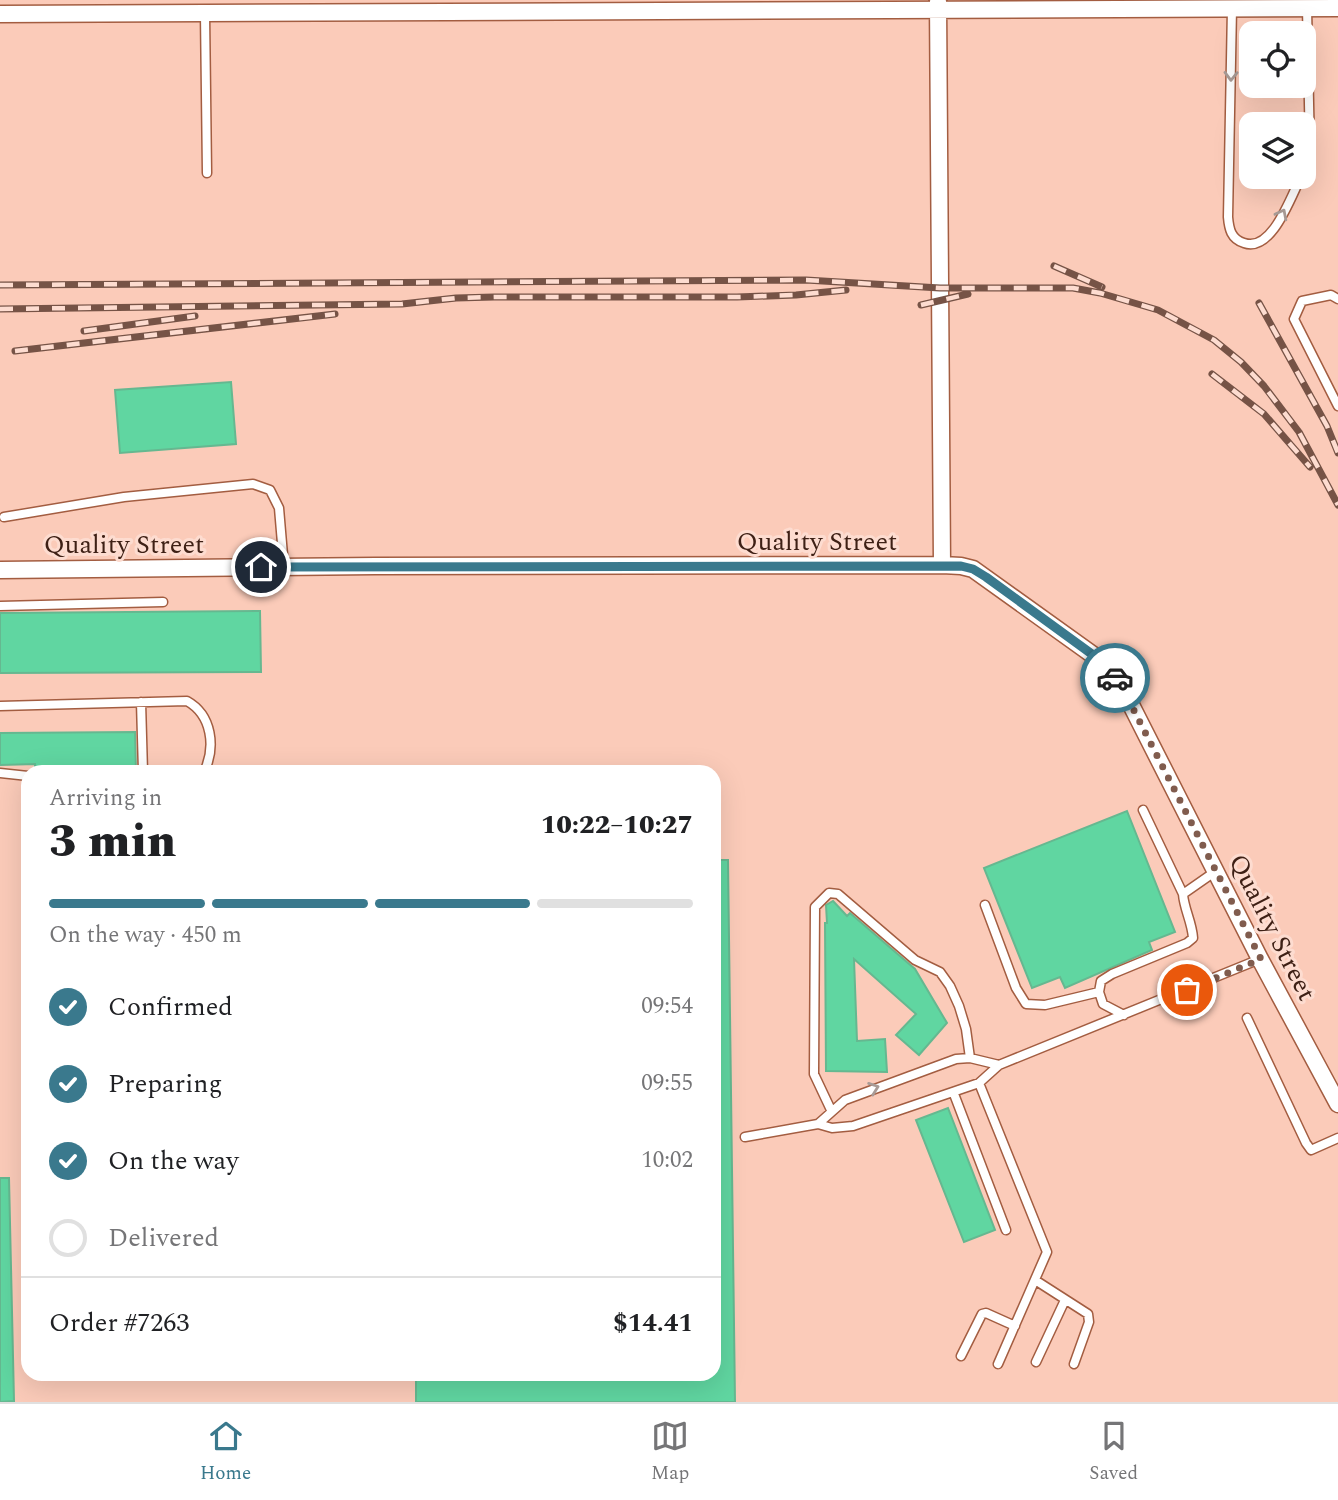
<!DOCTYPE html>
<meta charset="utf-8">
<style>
body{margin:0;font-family:Spectral,serif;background:#f6f6f6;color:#202124;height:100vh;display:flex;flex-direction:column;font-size:26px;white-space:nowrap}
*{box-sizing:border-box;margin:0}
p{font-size:23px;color:#757577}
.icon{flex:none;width:38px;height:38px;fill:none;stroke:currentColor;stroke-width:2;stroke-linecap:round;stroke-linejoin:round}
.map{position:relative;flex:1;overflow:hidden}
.panel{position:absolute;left:21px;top:765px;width:700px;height:616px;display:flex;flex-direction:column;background:#fff;border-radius:21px;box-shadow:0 7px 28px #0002}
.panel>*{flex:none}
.controls{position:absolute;left:1239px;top:21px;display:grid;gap:14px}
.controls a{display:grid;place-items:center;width:77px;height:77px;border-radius:14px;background:#fff;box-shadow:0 7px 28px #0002;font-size:35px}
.pin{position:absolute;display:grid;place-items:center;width:60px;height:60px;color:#fff;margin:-30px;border:4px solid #fff;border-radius:50%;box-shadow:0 2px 7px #0007}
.courier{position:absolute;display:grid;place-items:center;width:70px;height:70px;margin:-35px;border:5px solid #3a798d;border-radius:50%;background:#fff;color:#222;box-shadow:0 2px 9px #0007}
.summary em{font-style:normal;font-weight:800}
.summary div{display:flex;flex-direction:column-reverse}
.summary{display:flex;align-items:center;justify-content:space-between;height:119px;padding:0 28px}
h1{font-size:46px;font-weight:800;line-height:52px}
.bar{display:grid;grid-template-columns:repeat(4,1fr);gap:10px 7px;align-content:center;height:84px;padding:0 28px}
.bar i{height:9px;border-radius:5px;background:#e0e0e0}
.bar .current{background:#3a798d}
.bar p{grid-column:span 4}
.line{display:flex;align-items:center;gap:18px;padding:0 28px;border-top:2px solid #e0e0e0}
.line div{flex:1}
ol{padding:0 28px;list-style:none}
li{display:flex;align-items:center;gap:21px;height:77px}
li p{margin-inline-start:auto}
li .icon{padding:7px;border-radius:50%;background:#3a798d;color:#fff;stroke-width:4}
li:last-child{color:#757577}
li i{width:38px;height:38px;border:4px solid #e0e0e0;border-radius:50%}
.dock{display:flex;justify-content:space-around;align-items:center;height:98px;border-top:2px solid #e0e0e0;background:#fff;font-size:19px;color:#757577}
.dock a{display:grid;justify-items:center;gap:4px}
.dock .current{color:#3a798d}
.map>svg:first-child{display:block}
</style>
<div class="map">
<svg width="1338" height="1402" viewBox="0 0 1338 1402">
<rect width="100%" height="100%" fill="#fbcbb9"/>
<path fill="#60d6a1" stroke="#65b890" stroke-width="2" d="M 231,382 L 236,444 L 120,453 L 115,390 Z
M 260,611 L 261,672 L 0,673 L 0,613 Z
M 135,732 L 136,772 L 35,772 L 35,764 L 0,765 L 0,733 Z
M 1127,811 L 1175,932 L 1149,942 L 1152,950 L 1065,988 L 1060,977 L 1032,988 L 984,868 Z
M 714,860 L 728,860 L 735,1402 L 416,1402 L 416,1374 L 714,1374 Z
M 833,901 L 847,916 L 850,913 L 915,969 L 947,1023 L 919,1055 L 896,1035 L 916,1014 L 854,959 L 857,1041 L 885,1039 L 887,1072 L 826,1071 L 825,923 L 827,923 L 826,905 Z
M 948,1108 L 995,1230 L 964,1242 L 916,1120 Z
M 0,1178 L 9,1178 L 14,1401 L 0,1402 Z"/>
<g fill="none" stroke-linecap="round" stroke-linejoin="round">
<g stroke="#a35d41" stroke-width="11">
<path id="lane" d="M 1232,8 L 1228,217 C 1229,229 1231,239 1244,243 C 1272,253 1291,196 1301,177
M 205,14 L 207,173
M 1304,170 L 1310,151 L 1307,8
M 1338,299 L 1331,295 L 1302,301 L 1294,319 L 1338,406
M 4,517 L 124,497 L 253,484 L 270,490 L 279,508 L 284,567
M 0,606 L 163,602
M 141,702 L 143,772
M 0,706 L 187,701 C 212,715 216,747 204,772
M 0,773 L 28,776
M 1143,810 L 1183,894
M 985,905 L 1016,988 L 1026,1004 L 1045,1005 L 1099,992
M 1124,1015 L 1103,1004 L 1099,992 L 1101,981 L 1112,974 L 1187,943 L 1193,938 C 1192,922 1184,909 1183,894 L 1216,871
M 1247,1018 L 1306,1143 L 1311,1150 L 1338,1138
M 979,1083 L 1047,1252 L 998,1364
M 954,1094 L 1006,1230
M 831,1110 L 814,1074 L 815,907 L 829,893 L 838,894 L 915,960 L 940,972 L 950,986 L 959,1006 L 966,1029 L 970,1058
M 818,1124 L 845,1100 L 956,1059 L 970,1058 L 999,1065
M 745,1137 L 818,1124 L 832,1128 L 853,1126 L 979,1083 L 999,1065 L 1260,959
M 1035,1280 L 1088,1314 L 1089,1322 L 1074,1364
M 961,1356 L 982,1314 L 986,1313 L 1015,1326
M 1036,1362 L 1065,1300"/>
</g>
<g stroke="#a35d41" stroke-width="19">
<path id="street" d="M 938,2 L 942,565
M 0,14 L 1338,8
M 0,570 L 375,566 L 942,565 L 961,566 L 973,569 L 1100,660 L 1124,691 L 1260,959 L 1338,1104"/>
</g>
<use href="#lane" stroke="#fff" stroke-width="8"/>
<use href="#street" stroke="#fff" stroke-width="16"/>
<g stroke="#765346" stroke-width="7">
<path id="rail" d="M 1054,266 L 1102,287
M 0,285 L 806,280 L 940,288 L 1073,288 L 1100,293 L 1158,310 L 1214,340 L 1241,362 L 1264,386 L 1299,432 L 1338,505
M 1259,303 L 1327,426 L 1338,453
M 921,305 L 968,294
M 0,309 L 402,304 L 456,298 L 494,297 L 737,297 L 796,295 L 846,290
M 84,331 L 195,316
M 15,351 L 335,314
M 1212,374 L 1264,414 L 1310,467"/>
</g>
<use href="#rail" stroke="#fddcd0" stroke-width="4.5" stroke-dasharray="13" stroke-linecap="butt"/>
</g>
<defs><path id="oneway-chevron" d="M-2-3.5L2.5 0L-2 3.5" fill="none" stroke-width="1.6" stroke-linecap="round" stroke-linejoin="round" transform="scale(1.75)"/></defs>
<g stroke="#a89b96">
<use href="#oneway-chevron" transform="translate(1231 76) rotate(91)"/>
<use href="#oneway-chevron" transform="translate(1282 214) rotate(-63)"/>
<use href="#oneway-chevron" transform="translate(874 1088) rotate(-20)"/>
</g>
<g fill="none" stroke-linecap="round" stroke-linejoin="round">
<path stroke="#805c4e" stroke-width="7" stroke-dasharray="0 12.6" d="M 1115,678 L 1124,691 L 1261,959 L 1187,990"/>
<path stroke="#3a798d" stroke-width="9" d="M 261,567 L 961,566 L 973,569 L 986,577 L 1100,660 L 1115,678"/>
</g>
<g text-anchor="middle" stroke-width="6" stroke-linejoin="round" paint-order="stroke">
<g font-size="26" fill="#3e2015" stroke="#fddcd0">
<text x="817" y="550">Quality Street</text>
<text x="124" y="553">Quality Street</text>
<text transform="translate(1273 927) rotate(63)" y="9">Quality Street</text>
</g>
</g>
</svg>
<div class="controls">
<a><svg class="icon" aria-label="locate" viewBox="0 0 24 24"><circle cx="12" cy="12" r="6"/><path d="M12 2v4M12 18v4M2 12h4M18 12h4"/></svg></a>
<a><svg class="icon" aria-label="layers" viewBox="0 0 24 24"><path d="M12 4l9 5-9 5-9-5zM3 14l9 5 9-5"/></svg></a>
</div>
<div class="pin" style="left:1187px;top:990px;background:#ea580c"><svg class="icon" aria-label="bag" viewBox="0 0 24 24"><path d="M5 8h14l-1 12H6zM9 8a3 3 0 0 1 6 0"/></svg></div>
<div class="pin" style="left:261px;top:567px;background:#1f2937"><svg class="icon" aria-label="home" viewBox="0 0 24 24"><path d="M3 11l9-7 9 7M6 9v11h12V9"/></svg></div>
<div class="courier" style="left:1115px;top:678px"><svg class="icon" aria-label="car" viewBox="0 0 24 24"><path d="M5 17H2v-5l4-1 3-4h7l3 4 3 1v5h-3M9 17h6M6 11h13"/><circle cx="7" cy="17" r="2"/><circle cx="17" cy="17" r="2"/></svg></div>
<section class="panel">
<div class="summary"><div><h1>3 min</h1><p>Arriving in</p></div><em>10:22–10:27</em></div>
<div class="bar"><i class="current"></i><i class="current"></i><i class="current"></i><i></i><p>On the way · 450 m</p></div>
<ol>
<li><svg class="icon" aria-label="check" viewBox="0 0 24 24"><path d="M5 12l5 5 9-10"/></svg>Confirmed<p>09:54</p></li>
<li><svg class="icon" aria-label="check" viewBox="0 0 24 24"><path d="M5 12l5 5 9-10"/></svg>Preparing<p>09:55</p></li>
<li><svg class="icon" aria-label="check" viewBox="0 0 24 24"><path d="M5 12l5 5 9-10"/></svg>On the way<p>10:02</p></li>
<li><i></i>Delivered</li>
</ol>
<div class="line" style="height:91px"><div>Order #7263</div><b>$14.41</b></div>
</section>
</div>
<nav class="dock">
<a class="current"><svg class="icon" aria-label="home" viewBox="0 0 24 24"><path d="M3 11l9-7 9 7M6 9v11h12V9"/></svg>Home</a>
<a><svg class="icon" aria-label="map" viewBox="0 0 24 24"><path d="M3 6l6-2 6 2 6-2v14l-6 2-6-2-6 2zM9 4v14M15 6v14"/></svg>Map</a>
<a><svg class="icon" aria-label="saved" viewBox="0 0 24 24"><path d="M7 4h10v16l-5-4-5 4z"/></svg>Saved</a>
</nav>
